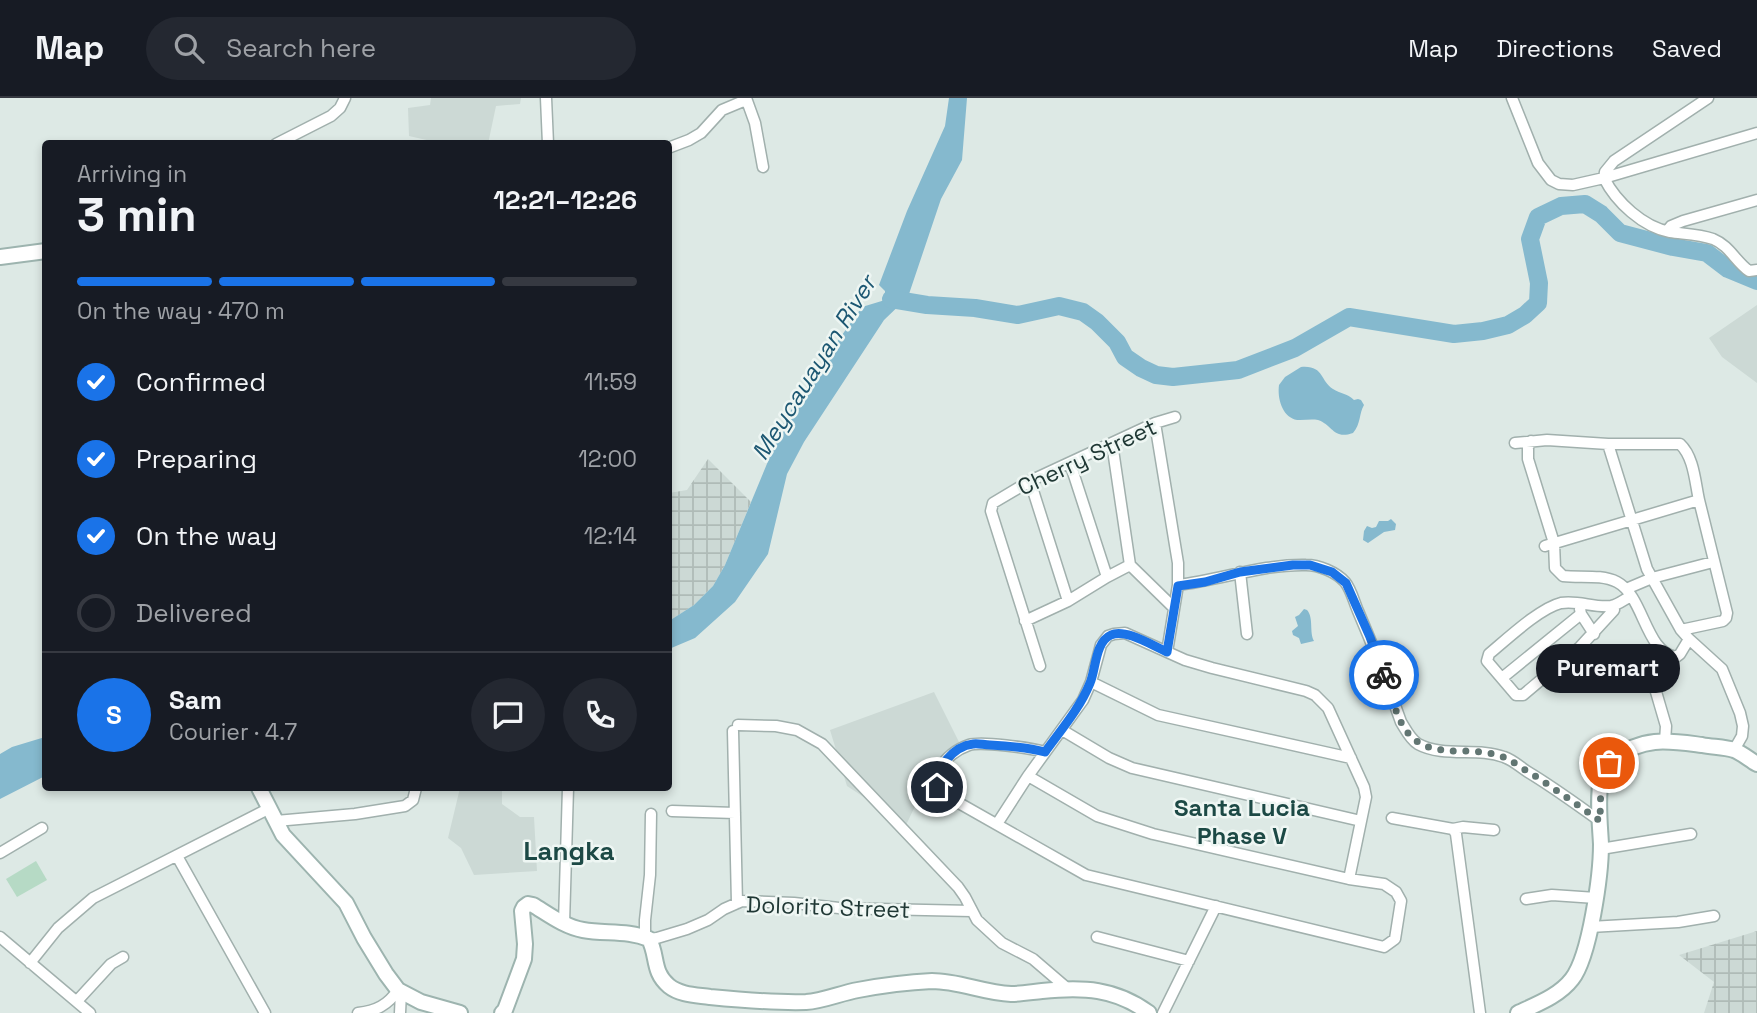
<!DOCTYPE html>
<meta charset="utf-8">
<style>
body{margin:0;font-family:"Space Grotesk",sans-serif;background:#242831;color:#f1f3f6;height:100vh;display:flex;flex-direction:column;font-size:26px;white-space:nowrap}
*{box-sizing:border-box;margin:0}
p{font-size:23px;color:#9ea1a6}
.icon{flex:none;width:38px;height:38px;fill:none;stroke:currentColor;stroke-width:2;stroke-linecap:round;stroke-linejoin:round}
.map{position:relative;flex:1;overflow:hidden}
.side{position:absolute;left:42px;top:42px;width:630px;height:651px;display:flex;flex-direction:column;background:#171b24;border-radius:7px;box-shadow:0 4px 10px #0003}
.side>*{flex:none}
.pin{position:absolute;display:grid;place-items:center;width:60px;height:60px;color:#fff;margin:-30px;border:4px solid #fff;border-radius:50%;box-shadow:0 2px 7px #0007}
.courier{position:absolute;display:grid;place-items:center;width:70px;height:70px;margin:-35px;border:5px solid #1a73e8;border-radius:50%;background:#fff;color:#222;box-shadow:0 2px 9px #0007}
.bubble{position:absolute;height:49px;border-radius:24px;background:#171b24;box-shadow:0 4px 10px #0003;font-size:23px;font-weight:800;line-height:49px;text-align:center}
.overview em{font-style:normal;font-weight:800}
.overview div{display:flex;flex-direction:column-reverse}
.overview{display:flex;align-items:center;justify-content:space-between;height:119px;padding:0 35px}
h1{font-size:46px;font-weight:800;line-height:52px}
.bar{display:grid;grid-template-columns:repeat(4,1fr);gap:10px 7px;align-content:center;height:84px;padding:0 35px}
.bar i{height:9px;border-radius:5px;background:#363941}
.bar .selected{background:#1a73e8}
.bar p{grid-column:span 4}
.line{display:flex;align-items:center;gap:18px;padding:0 35px;border-top:2px solid #363941}
.line div{flex:1}
.round{display:grid;place-items:center;flex:none;width:74px;height:74px;border-radius:37px;background:#242831}
ol{padding:0 35px;list-style:none}
li{display:flex;align-items:center;gap:21px;height:77px}
li p{margin-inline-start:auto}
li .icon{padding:7px;border-radius:50%;background:#1a73e8;color:#fff;stroke-width:4}
li:last-child{color:#9ea1a6}
li i{width:38px;height:38px;border:4px solid #363941;border-radius:50%}
header{display:flex;align-items:center;gap:42px;box-sizing:border-box;height:98px;padding:0 35px;background:#171b24;border-bottom:2px solid #363941}
header strong{font-size:33px}
nav{display:flex;gap:38px;margin-inline-start:auto;font-size:24px}
.search{width:490px;height:63px;background:#242831;display:flex;align-items:center;gap:18px;box-sizing:border-box;padding:0 24px;border-radius:38px;color:#9ea1a6;font-size:26px}
.map>svg:first-child{display:block}
</style>
<header>
<strong>Map</strong>
<div class="search"><svg class="icon" aria-label="search" viewBox="0 0 24 24"><circle cx="10" cy="10" r="6"/><path d="M15 15l6 6"/></svg>Search here</div>
<nav><a>Map</a><a>Directions</a><a>Saved</a></nav>
</header>
<div class="map">
<svg width="1757" height="915" viewBox="0 0 1757 915">
<defs>
<pattern id="industrial-grid" width="8" height="8" patternUnits="userSpaceOnUse" patternTransform="scale(1.75)"><rect width="8" height="8" fill="#ccd9d5"/><path d="M0 4h8M4 0v8" fill="none" stroke="#afbbb7"/></pattern>
</defs>
<rect width="100%" height="100%" fill="#dde9e5"/>
<path fill="#ccd9d5" d="M 431,0 L 521,0 L 520,6 L 496,8 L 488,46 L 440,45 L 409,38 L 408,10 L 430,7 Z
M 1757,207 L 1757,285 L 1722,259 L 1709,240 Z
M 934,594 L 959,644 L 935,667 L 906,727 L 847,688 L 830,632 Z
M 460,690 L 502,690 L 502,706 L 520,719 L 534,719 L 537,773 L 474,777 L 461,750 L 448,740 Z"/>
<path fill="url(#industrial-grid)" d="M 708,361 L 751,404 L 725,467 L 713,488 L 694,507 L 669,523 L 669,395 L 687,392 Z
M 1757,833 L 1757,915 L 1704,915 L 1714,884 L 1679,857 Z"/>
<path fill="#b6dac5" d="M 36,763 L 47,782 L 17,799 L 6,781 Z"/>
<path fill="#85b9ce" d="M 949,0 L 967,0 L 962,62 L 941,101 L 908,199 L 884,222 L 804,344 L 787,376 L 768,456 L 735,504 L 695,540 L 669,551 L 669,523 L 694,507 L 713,488 L 725,467 L 786,320 L 832,251 L 862,209 L 885,202 L 885,193 L 879,187 L 907,113 L 945,28 Z
M 1301,269 C 1324,267 1320,283 1333,291 C 1340,296 1347,295 1354,302 L 1358,301 L 1361,302 L 1364,307 C 1359,315 1361,326 1353,335 C 1333,342 1333,327 1318,322 C 1312,321 1306,322 1300,322 C 1283,322 1277,301 1279,287 L 1285,279 Z
M 1391,421 L 1396,426 L 1395,432 L 1384,434 L 1368,445 L 1363,442 L 1364,433 L 1367,428 L 1372,430 L 1376,429 L 1379,423 L 1388,423 Z
M 1304,511 L 1307,512 C 1314,520 1309,534 1314,543 L 1301,546 L 1299,540 L 1293,537 L 1292,533 L 1298,528 L 1295,519 L 1299,517 Z
M 45,639 L 45,678 L 0,701 L 0,656 L 12,649 Z"/>
<g fill="none" stroke-linecap="round" stroke-linejoin="round">
<path stroke="#85b9ce" stroke-width="18" d="M 891,201 L 927,207 L 975,210 L 1018,217 L 1059,208 L 1083,214 L 1097,224 L 1117,244 L 1125,259 L 1141,270 L 1156,277 L 1173,279 L 1238,272 L 1295,250 L 1349,219 L 1454,236 L 1483,233 L 1508,227 L 1525,217 L 1538,205 L 1539,185 L 1530,141 L 1538,119 L 1561,108 L 1585,106 L 1601,116 L 1620,135 L 1673,149 L 1707,155 L 1728,171 L 1757,183"/>
<g stroke="#a1b0ad" stroke-width="13">
<path id="minor" d="M 546,0 L 548,46
M 746,0 L 755,25 L 763,69
M 1512,0 L 1538,65 L 1551,82 L 1559,86 L 1573,87 L 1604,80 L 1757,35
M 1708,0 L 1614,63 L 1605,74 L 1604,80 C 1616,104 1643,129 1670,134 C 1684,136 1699,136 1713,141 C 1730,148 1735,163 1749,173 L 1757,172
M 276,46 L 331,18 L 340,10 L 345,0
M 668,50 L 689,42 L 701,35 L 722,12 L 746,2
M 1667,133 L 1671,128 L 1683,123 L 1757,102
M 1155,325 L 1178,465 L 1178,487 L 1167,554
M 1531,343 L 1528,349 L 1528,361 L 1554,445 L 1555,470 L 1563,478 C 1580,480 1601,476 1617,484 C 1644,498 1645,554 1676,559 L 1680,556 L 1689,541
M 1112,345 L 1130,467
M 1515,345 L 1547,342 L 1608,346 L 1680,346 C 1694,359 1695,384 1699,402
M 1608,346 L 1647,471 L 1681,532 L 1689,541 L 1722,571 L 1740,615 L 1743,628 L 1742,638 L 1734,652
M 1070,365 L 1107,479
M 1030,383 L 1068,503
M 1545,448 L 1699,402 L 1727,515 L 1726,520 L 1723,523 L 1681,532
M 1240,474 L 1247,536
M 1178,487 C 1221,482 1262,466 1306,467 C 1319,467 1336,474 1345,484 C 1351,491 1354,504 1358,513 C 1374,550 1388,587 1401,624 C 1406,632 1410,641 1418,646 C 1444,660 1477,649 1504,659 C 1513,662 1520,669 1528,674 C 1553,689 1576,706 1600,723
M 1626,491 L 1652,480 L 1713,464
M 1613,508 L 1614,512 L 1580,549 L 1523,597 L 1516,597 L 1487,563 L 1489,556 C 1507,541 1540,510 1561,505 C 1578,502 1594,510 1611,508 C 1618,507 1625,501 1631,498
M 1580,511 L 1581,516 L 1594,536
M 1025,523 L 1068,503 L 1107,479 L 1130,467 L 1173,509
M 1647,563 L 1666,628 L 1665,644
M 1040,568 L 991,413 L 993,405 L 1030,383 L 1155,325 L 1175,319
M 1502,580 L 1581,516
M 1091,584 L 1158,617 L 1351,660
M 738,627 L 776,628 L 797,632 L 822,646 L 958,789 L 965,799 L 977,822 L 1002,845 L 1033,861 L 1068,891
M 1062,632 L 1109,660 L 1132,670 L 1361,723
M 733,633 L 737,805
M 1028,678 L 1097,718 L 1153,736 L 1349,781 L 1384,786 L 1396,794 L 1401,803 L 1395,841 L 1384,849 L 1086,777 L 943,696 C 935,687 935,682 940,671 C 945,660 957,651 969,647 C 981,643 1031,650 1045,654
M 672,713 L 735,715
M 1392,720 L 1453,731 L 1456,736 L 1480,915
M 276,723 L 355,716 L 405,708 L 413,702 L 416,690
M 997,726 L 1028,678 L 1083,602 L 1091,584 L 1101,547 L 1108,538 L 1114,536 L 1125,535 L 1185,562 L 1212,570 L 1306,593 L 1315,597 L 1328,610 L 1364,689 L 1366,699 L 1349,781
M 1453,731 L 1463,729 L 1494,732
M 1601,751 L 1691,736
M 0,755 L 42,730
M 177,758 L 265,915
M 1526,801 L 1552,797 L 1596,800
M 564,825 L 568,690
M 1590,829 L 1678,824 L 1714,818
M 0,839 L 90,915
M 645,839 L 645,822 L 650,777 L 651,716
M 1097,839 L 1189,863
M 649,841 L 657,840 L 687,831 L 708,822 L 724,811 L 742,803 L 794,805 L 839,810 L 879,811 L 972,813
M 30,865 L 58,830 L 93,800 L 270,710
M 77,903 L 111,866 L 123,859
M 358,915 C 376,913 388,907 398,892
M 400,915 L 401,894
M 1163,915 L 1216,808"/>
</g>
<g stroke="#9db4af" stroke-width="18">
<path id="secondary" d="M 0,159 L 46,153
M 259,690 L 283,737 L 346,805 L 364,840 L 386,876 L 398,892 L 421,904 L 460,915
M 502,915 L 505,912 L 524,861 L 525,846 L 522,813 L 524,809 L 528,806 L 533,807 C 548,816 565,829 583,832 C 605,836 628,832 649,841 C 658,858 652,874 669,888 C 680,897 697,897 710,899 C 741,902 774,905 806,904 C 823,903 841,895 858,892 C 879,888 911,884 932,883 C 959,883 984,895 1011,896 C 1021,896 1032,894 1042,893 C 1083,889 1115,890 1149,915
M 1518,915 C 1537,906 1559,898 1572,881 C 1590,858 1601,776 1601,746 C 1600,727 1597,700 1601,682 C 1603,674 1609,665 1616,660 C 1643,638 1670,643 1702,647 C 1712,649 1725,649 1734,652 C 1742,655 1750,662 1757,666"/>
</g>
<use href="#minor" stroke="#fff" stroke-width="10"/>
<use href="#secondary" stroke="#fff" stroke-width="14"/>
</g>
<g fill="none" stroke-linecap="round" stroke-linejoin="round">
<path stroke="#627673" stroke-width="7" stroke-dasharray="0 12.6" d="M 1384,577 C 1400,622 1401,653 1458,653 C 1473,653 1492,654 1506,660 C 1514,664 1521,670 1529,674 C 1553,690 1577,706 1600,723 L 1601,681 L 1609,665"/>
<path stroke="#1a73e8" stroke-width="9" d="M 937,689 C 934,671 954,648 973,646 C 978,645 984,647 990,647 C 1009,648 1027,649 1045,654 C 1061,632 1080,610 1090,585 C 1096,571 1095,544 1111,537 C 1125,530 1153,548 1167,554 L 1178,488 L 1205,484 L 1240,474 L 1293,467 L 1310,467 L 1332,474 L 1346,485 L 1370,539 L 1384,577"/>
</g>
<g text-anchor="middle" stroke-width="5" stroke-linejoin="round" paint-order="stroke">
<g font-size="23" fill="#203835" stroke="#eef6f3">
<text transform="translate(1087 359) rotate(-25)" y="8">Cherry Street</text>
<text transform="translate(828 809) rotate(2)" y="8">Dolorito Street</text>
</g>
<g font-size="24" font-style="italic" fill="#1c5772" stroke="#eef6f3">
<text transform="translate(814 270) rotate(-58)" y="8">Meycauayan River</text>
</g>
<g font-size="24" font-weight="bold" fill="#1c4945" stroke="#eef6f3">
<text x="1242" y="718">Santa Lucia<tspan x="1242" dy="28">Phase V</tspan></text>
</g>
<g font-size="26" font-weight="bold" fill="#1c4945" stroke="#eef6f3">
<text x="569" y="762">Langka</text>
</g>
</g>
</svg>
<div class="pin" style="left:1609px;top:665px;background:#ea580c"><svg class="icon" aria-label="bag" viewBox="0 0 24 24"><path d="M5 8h14l-1 12H6zM9 8a3 3 0 0 1 6 0"/></svg></div>
<div class="pin" style="left:937px;top:689px;background:#1f2937"><svg class="icon" aria-label="home" viewBox="0 0 24 24"><path d="M3 11l9-7 9 7M6 9v11h12V9"/></svg></div>
<div class="courier" style="left:1384px;top:577px"><svg class="icon" aria-label="bike" viewBox="0 0 24 24"><circle cx="6" cy="16" r="4"/><circle cx="18" cy="16" r="4"/><path d="M6 16l4-8h5l3 8M10 8l3 8H6M13 5h3"/></svg></div>
<div class="bubble" style="left:1536px;top:546px;width:144px">Puremart</div>
<section class="side">
<div class="overview"><div><h1>3 min</h1><p>Arriving in</p></div><em>12:21–12:26</em></div>
<div class="bar"><i class="selected"></i><i class="selected"></i><i class="selected"></i><i></i><p>On the way · 470 m</p></div>
<ol>
<li><svg class="icon" aria-label="check" viewBox="0 0 24 24"><path d="M5 12l5 5 9-10"/></svg>Confirmed<p>11:59</p></li>
<li><svg class="icon" aria-label="check" viewBox="0 0 24 24"><path d="M5 12l5 5 9-10"/></svg>Preparing<p>12:00</p></li>
<li><svg class="icon" aria-label="check" viewBox="0 0 24 24"><path d="M5 12l5 5 9-10"/></svg>On the way<p>12:14</p></li>
<li><i></i>Delivered</li>
</ol>
<div class="line" style="height:126px"><b class="round" style="background:#1a73e8;color:#fff">S</b><div><b>Sam</b><p>Courier · 4.7</p></div><a class="round"><svg class="icon" aria-label="chat" viewBox="0 0 24 24"><path d="M4 5h16v11H9l-5 4z"/></svg></a><a class="round"><svg class="icon" aria-label="phone" viewBox="0 0 24 24"><path d="M5 4h4l2 5-3 2q2 4 5 5l2-3 5 2v4C11 20 4 13 5 4z"/></svg></a></div>
</section>
</div>
